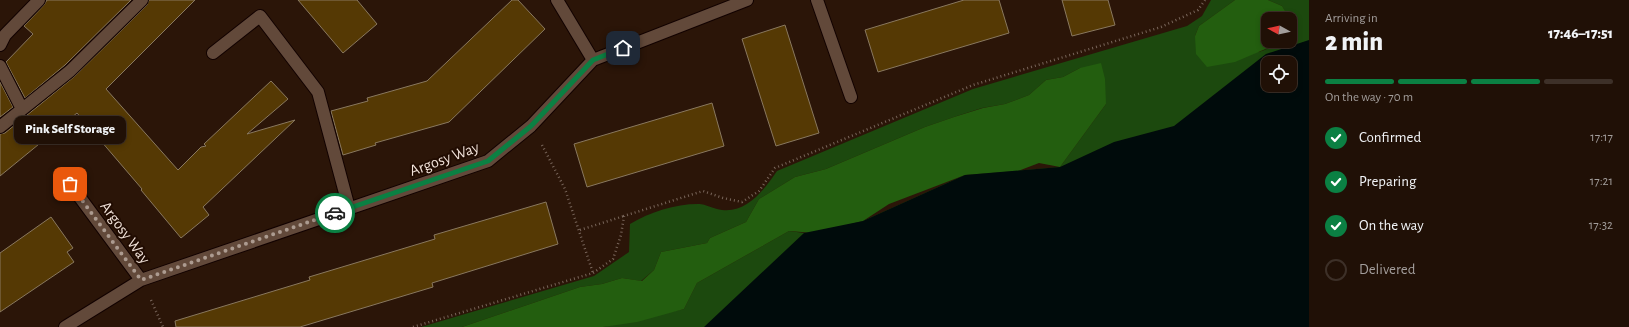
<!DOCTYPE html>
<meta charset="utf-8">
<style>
body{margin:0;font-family:"Alegreya Sans",sans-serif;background:#281910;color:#f1f3f6;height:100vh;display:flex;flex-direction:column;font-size:15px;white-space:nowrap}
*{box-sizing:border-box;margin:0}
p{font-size:13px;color:#a29d9b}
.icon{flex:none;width:22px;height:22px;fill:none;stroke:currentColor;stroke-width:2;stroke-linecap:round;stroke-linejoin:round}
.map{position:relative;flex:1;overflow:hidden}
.panel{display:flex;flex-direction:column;background:#201006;width:320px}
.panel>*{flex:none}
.needle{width:26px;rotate:278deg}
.controls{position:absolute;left:1261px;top:12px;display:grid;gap:8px}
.controls a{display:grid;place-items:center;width:36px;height:36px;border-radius:8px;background:#201006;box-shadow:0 2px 6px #0003,0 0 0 1px #3d3028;font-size:20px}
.pin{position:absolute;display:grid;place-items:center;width:34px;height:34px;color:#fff;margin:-17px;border-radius:8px;box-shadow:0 2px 6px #0006}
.courier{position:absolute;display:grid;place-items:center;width:40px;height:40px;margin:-20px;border:3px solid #0b8043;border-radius:50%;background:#fff;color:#222;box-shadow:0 1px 5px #0007}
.bubble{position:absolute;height:28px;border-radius:8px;background:#201006;box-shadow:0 2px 6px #0003,0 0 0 1px #3d3028;font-size:13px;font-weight:800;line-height:28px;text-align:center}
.summary em{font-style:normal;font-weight:800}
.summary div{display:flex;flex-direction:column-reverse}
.summary{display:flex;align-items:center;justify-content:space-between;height:68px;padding:0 16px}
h1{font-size:26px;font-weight:800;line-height:30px}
.bar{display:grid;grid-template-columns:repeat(4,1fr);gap:6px 4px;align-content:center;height:48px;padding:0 16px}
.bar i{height:5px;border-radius:3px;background:#3d3028}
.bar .current{background:#0b8043}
.bar p{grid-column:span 4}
ol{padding:0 16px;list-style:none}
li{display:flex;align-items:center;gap:12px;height:44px}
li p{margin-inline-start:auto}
li .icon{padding:4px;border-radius:50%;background:#0b8043;color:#fff;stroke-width:4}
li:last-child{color:#a29d9b}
li i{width:22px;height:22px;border:2px solid #3d3028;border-radius:50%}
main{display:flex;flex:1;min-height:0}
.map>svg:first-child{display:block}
</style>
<main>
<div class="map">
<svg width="1309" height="327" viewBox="0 0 1309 327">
<rect width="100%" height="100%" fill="#2b1508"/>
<path fill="#1c490e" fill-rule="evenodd" d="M 1211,0 L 1235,0 L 1199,26 L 1195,36 L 1259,52 L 1282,43 L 1284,41 L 1290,41 L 1290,33 L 1294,27 L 1282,6 L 1268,0 L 1309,0 L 1309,191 L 985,327 L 603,327 L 684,309 L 697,283 L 789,231 L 804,233 L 863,221 L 965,175 L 1060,167 L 1106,104 L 1080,68 L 1063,77 L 1046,80 L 1029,95 L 1005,104 L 982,108 L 957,116 L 925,127 L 826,169 L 795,177 L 759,199 L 746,222 L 710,238 L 707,243 L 661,252 L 654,270 L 641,281 L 622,278 L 602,284 L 580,287 L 462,327 L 421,327 L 594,276 L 629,252 L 630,224 C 650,212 675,204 698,204 C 703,203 714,209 722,210 C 747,213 764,190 777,171 L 973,89 L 1187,26 L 1202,16 ZM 1268,63 L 1290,63 L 1290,85 L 1268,85 Z"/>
<path fill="#235e0f" d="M 1235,0 L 1268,0 L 1282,6 L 1290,19 L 1268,19 L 1268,41 L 1284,41 L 1235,62 L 1207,67 L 1196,54 L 1195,36 L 1199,26 Z
M 1101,63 L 1105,79 L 1106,104 L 1060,167 L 1039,163 L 1018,171 L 965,175 L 889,204 L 863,221 L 814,233 L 789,231 L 697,283 L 684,309 L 637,322 L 603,327 L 462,327 L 580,287 L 602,284 L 622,278 L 642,281 L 654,270 L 661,252 L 707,243 L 710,238 L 746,222 L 759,199 L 795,177 L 826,169 L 925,127 L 954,117 L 983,108 L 1005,104 L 1029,95 L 1046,80 L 1063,77 L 1080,68 Z"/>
<path fill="#000b0b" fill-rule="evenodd" d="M 1309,40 L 1309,327 L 704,327 L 804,233 L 863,221 L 965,175 L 1060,167 L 1114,142 L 1174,126 L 1266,54 ZM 1268,63 L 1290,63 L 1290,85 L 1268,85 Z"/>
<path fill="#553904" stroke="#89785f" d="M 47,0 L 131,0 L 65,65 L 25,98 L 6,62 L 33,34 L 24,26 L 44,5 Z
M 149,0 L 195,0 L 106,89 L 178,170 L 201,147 L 206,146 L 204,144 L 271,81 L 288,99 L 247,134 L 295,120 L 203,207 L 209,215 L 181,238 L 141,190 L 142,189 L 77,113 L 0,176 L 0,134 L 5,133 L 75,76 L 147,5 Z
M 298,0 L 357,0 L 377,24 L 343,53 Z
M 512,0 L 518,0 L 545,29 L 449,122 L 375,143 L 376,145 L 343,155 L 331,111 L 368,101 L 367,98 L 427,81 Z
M 964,0 L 999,0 L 1009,33 L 878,72 L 865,30 Z
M 1062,0 L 1108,0 L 1115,25 L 1072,36 Z
M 785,25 L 819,133 L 776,146 L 742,39 Z
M 0,82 L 13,107 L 0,117 Z
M 712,103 L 724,146 L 587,187 L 574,144 Z
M 546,202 L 558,244 L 432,283 L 433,287 L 300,327 L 176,327 L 175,321 L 310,280 L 309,277 L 435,239 L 434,235 Z
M 51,217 L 73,248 L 67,252 L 74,262 L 0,312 L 0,253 Z"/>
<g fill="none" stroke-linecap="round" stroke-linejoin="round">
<g stroke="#120200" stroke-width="14">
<path id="lane" d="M 817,0 L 851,97
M 0,45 L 5,35 L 39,0
M 213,53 L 260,16 L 318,92 L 349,208
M 0,66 L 22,109
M 0,127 L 70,71 L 142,0"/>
</g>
<g stroke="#120200" stroke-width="14">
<path id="street" d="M 557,0 L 593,60
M 70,184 L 141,280
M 65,327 L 141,280 L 488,161 L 531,126 L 593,60 L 747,0"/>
</g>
<path stroke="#78655a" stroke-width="2.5" stroke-dasharray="1 3" stroke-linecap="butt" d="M 542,145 L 565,189 L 593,273
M 580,230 L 624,216
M 151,300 L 163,327
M 413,327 L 593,273 L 613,259 L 621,235 L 624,216 L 703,191 L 723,198 L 742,202 L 759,191 L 775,168 L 973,85 L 1161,27 L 1198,10 L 1205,0"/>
<use href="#lane" stroke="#62493a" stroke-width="12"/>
<use href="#street" stroke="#62493a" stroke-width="12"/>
</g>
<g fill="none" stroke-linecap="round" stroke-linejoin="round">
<path stroke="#ac9b90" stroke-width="4" stroke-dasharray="0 7.2" d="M 70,184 L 141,280 L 335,213"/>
<path stroke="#0b8043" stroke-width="5" d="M 335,213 L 488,161 L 531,126 L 593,60 L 623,48"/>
</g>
<g text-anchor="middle" stroke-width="4" stroke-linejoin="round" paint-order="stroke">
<g font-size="16" fill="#f2e3da" stroke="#210c02">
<text transform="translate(444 158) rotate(-20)" y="6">Argosy Way</text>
<text transform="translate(126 232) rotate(54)" y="6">Argosy Way</text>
</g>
</g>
</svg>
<div class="controls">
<a><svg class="needle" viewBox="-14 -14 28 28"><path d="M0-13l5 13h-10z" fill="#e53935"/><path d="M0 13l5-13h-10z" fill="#a29d9b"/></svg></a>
<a><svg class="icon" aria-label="locate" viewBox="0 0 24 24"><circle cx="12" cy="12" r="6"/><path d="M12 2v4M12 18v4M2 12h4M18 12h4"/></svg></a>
</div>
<div class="pin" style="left:70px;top:184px;background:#ea580c"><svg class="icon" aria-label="bag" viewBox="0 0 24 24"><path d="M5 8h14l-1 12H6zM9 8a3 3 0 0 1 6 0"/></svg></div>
<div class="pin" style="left:623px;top:48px;background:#1f2937"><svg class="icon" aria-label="home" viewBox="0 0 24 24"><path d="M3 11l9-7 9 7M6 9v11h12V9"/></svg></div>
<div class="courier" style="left:335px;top:213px"><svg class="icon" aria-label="car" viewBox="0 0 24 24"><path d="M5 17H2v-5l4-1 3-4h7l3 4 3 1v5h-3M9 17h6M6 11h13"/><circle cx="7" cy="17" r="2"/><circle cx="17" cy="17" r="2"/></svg></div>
<div class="bubble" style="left:14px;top:116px;width:112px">Pink Self Storage</div>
</div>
<section class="panel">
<div class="summary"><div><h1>2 min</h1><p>Arriving in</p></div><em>17:46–17:51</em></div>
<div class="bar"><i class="current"></i><i class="current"></i><i class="current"></i><i></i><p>On the way · 70 m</p></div>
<ol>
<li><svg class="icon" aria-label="check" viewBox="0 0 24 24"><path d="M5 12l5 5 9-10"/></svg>Confirmed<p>17:17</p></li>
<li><svg class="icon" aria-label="check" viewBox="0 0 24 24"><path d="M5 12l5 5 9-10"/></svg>Preparing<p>17:21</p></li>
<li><svg class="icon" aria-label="check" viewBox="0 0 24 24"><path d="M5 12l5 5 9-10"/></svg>On the way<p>17:32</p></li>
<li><i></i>Delivered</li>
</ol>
</section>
</main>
